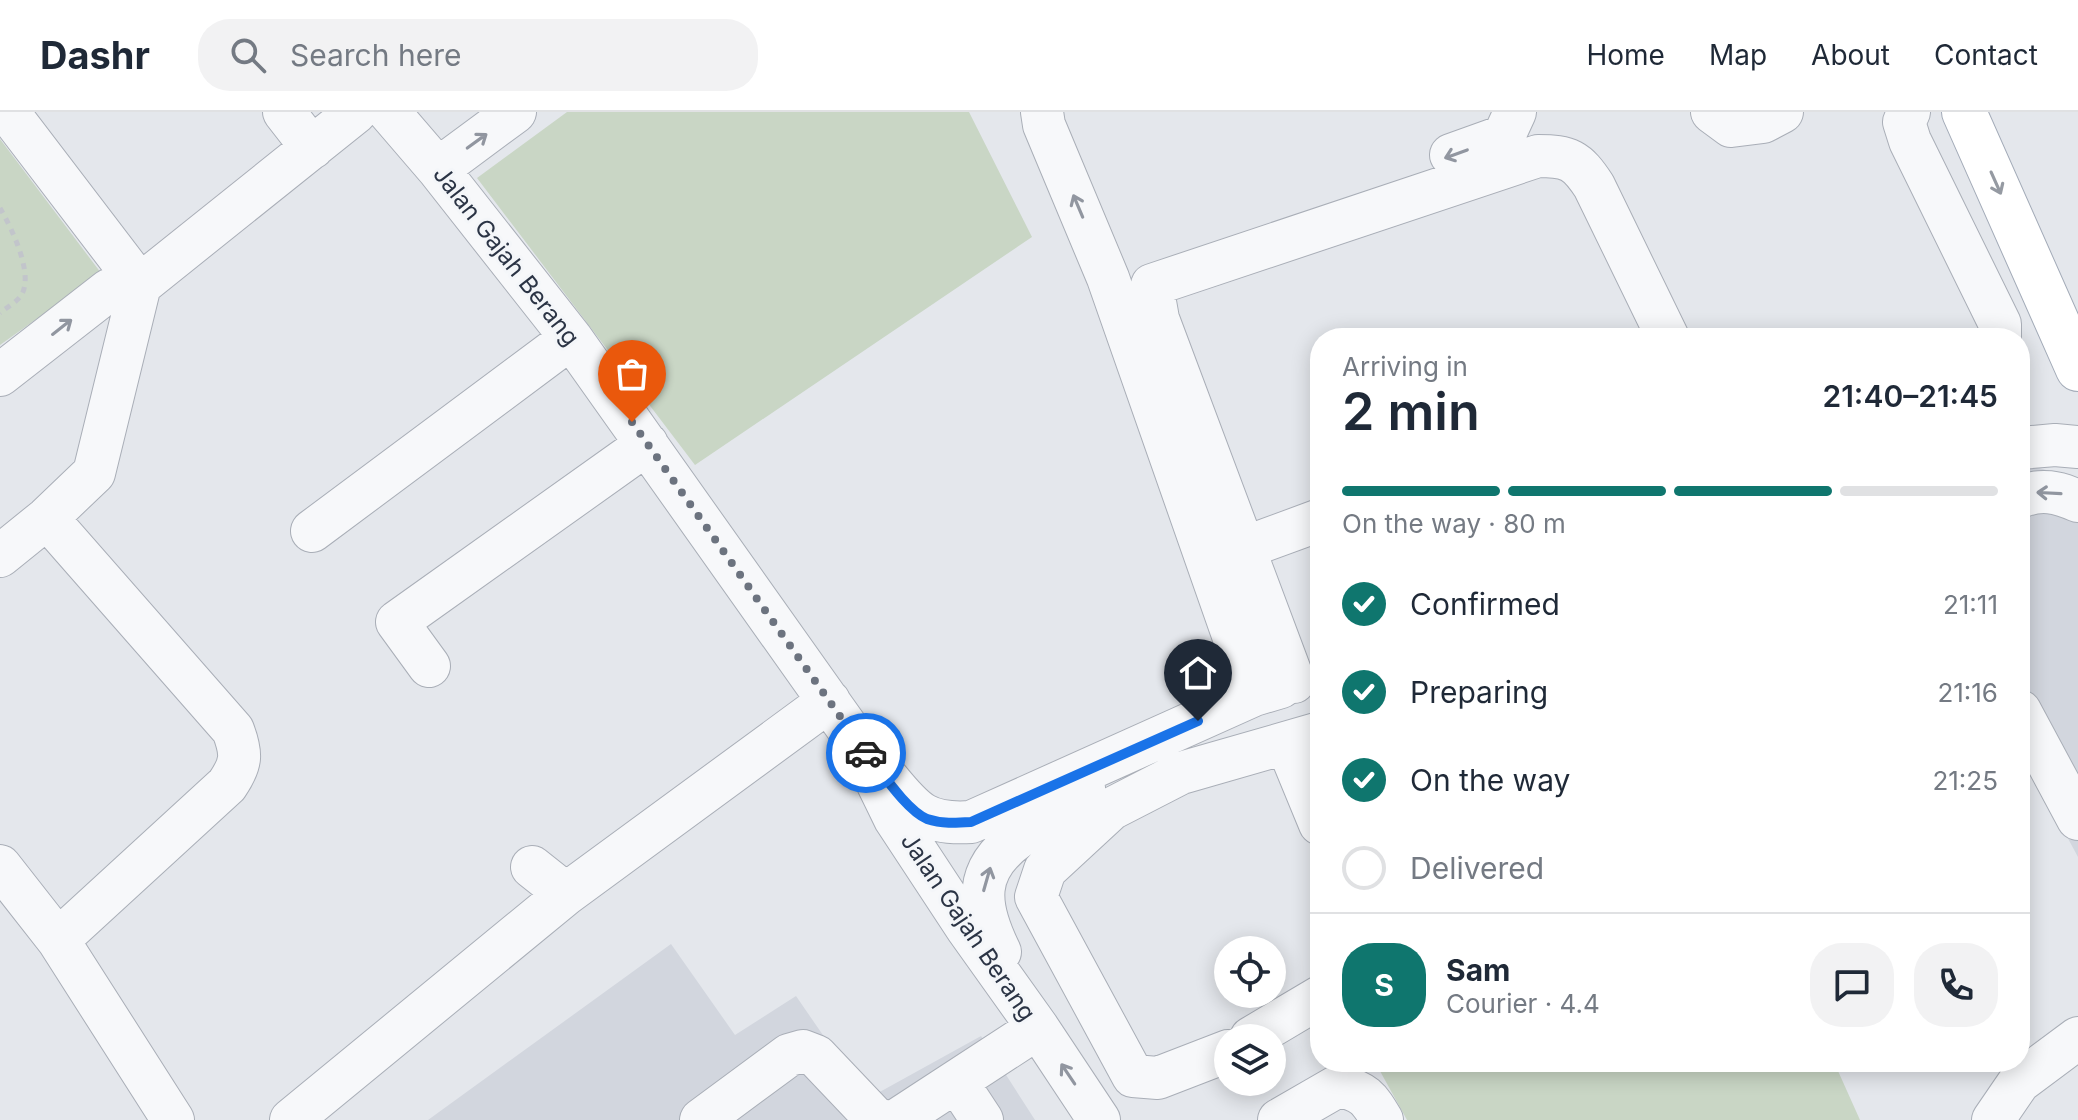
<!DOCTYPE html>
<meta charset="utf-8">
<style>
body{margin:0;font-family:Inter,sans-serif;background:#f2f2f3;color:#1f2937;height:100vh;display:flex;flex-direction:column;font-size:30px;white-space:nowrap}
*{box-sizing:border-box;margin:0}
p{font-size:26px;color:#747a83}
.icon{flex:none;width:44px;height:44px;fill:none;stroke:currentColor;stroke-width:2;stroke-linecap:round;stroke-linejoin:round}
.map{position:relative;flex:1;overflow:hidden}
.sheet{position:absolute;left:1310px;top:216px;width:720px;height:744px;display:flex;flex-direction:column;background:#fff;border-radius:32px;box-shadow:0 4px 20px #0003}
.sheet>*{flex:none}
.tools{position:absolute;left:1214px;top:824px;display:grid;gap:16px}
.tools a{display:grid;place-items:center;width:72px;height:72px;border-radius:50%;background:#fff;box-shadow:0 4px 20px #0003;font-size:40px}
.pin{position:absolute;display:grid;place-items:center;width:68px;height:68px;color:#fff;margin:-82px -34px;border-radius:50% 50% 50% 0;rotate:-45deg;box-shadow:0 0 8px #0007}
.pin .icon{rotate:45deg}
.courier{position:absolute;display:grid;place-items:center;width:80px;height:80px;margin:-40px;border:6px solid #1a73e8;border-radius:50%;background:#fff;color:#222;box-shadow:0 2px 10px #0007}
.head em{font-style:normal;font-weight:600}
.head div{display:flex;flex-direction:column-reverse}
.head{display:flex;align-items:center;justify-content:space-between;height:136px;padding:0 32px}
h1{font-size:52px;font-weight:600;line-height:60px}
.bar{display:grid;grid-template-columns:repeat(4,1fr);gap:12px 8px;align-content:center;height:96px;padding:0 32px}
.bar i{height:10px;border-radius:6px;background:#e0e1e3}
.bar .current{background:#0f766e}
.bar p{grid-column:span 4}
.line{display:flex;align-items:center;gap:20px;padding:0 32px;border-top:2px solid #e0e1e3}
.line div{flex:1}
.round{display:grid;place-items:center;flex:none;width:84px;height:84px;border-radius:32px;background:#f2f2f3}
ol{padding:0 32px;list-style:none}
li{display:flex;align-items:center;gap:24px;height:88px}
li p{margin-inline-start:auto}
li .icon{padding:8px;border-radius:50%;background:#0f766e;color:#fff;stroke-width:4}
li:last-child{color:#747a83}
li i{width:44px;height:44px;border:4px solid #e0e1e3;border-radius:50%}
header{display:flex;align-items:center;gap:48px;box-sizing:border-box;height:112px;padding:0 40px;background:#fff;border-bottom:2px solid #e0e1e3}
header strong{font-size:38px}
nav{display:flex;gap:44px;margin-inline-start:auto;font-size:28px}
.search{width:560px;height:72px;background:#f2f2f3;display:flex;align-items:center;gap:20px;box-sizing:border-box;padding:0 28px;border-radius:32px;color:#747a83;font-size:30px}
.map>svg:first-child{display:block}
</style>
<header>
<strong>Dashr</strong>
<div class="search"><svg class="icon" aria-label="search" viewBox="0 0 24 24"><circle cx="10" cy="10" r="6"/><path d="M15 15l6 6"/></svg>Search here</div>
<nav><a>Home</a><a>Map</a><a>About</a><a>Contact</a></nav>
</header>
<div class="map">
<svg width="2078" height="1008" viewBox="0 0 2078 1008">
<rect width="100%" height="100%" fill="#e4e7ec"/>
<path fill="#d2d6de" d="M 2032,354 L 2078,367 L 2078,745 L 2020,638 L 2020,359 Z
M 671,832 L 735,923 L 796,884 L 867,987 L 981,924 L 1035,1008 L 428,1008 Z"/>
<path fill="#c9d6c5" d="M 567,0 L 969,0 L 1032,125 L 695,353 L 477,66 Z
M 0,27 L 101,161 L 0,233 Z
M 1375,950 L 1834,950 L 1860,1008 L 1407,1008 Z"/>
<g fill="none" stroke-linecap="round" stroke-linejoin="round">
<g stroke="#a9aeb7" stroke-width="44">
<path id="minor" d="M 284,0 L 312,36
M 389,0 L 438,57 L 571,226 L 858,631 L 895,707 L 966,815 L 1038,916 L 1099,1008
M 1042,0 L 1044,13 L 1108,166 L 1254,583
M 1712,0 L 1731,14 L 1763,10 L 1782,0
M 1909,0 L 1904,10 L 1910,29 L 2000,212 L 2000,226
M 1451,43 L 1504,24 L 1515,0
M 438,57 L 515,0
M 0,263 L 109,178 L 140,173 L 8,0
M 2020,336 L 2055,333 L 2078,335
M 2020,385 C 2041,376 2058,380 2078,389
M 47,406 L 233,618 C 242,642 242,651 227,673 L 58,828
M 312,419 L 571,226
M 1244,436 L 1320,408
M 0,444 L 47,406 L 94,361 L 140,173 L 356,0
M 429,554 L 397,510 L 647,332
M 1294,570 L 1158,207 L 1152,173 L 1538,44 C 1569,44 1577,48 1594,74 L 1668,226
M 2020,599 L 2078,707
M 1287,632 L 1320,712
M 889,668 C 916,701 927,713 971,710 L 1254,583 L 1281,575
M 0,754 L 58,828 L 173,1008
M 532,755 L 566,782
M 1000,840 C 977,793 973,758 1019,725 C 1032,715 1049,709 1062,698 C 1070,692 1077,684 1084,676
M 1251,926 L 1320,885
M 1228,939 L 1158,966 L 1133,964 L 1036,785 L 1045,758 L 1111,697 L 1181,661 L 1320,621
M 957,970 L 982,1008
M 291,1008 L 566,782 L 829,589
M 701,1008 L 789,943 L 803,939 L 816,944 L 873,1004 L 880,1008
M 897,1008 L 1038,916
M 1279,1008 L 1338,974 C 1364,979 1369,986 1382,1008
M 1993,1008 L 2019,970 L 2078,926"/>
</g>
<g stroke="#a3abb8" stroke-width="46">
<path id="major" d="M 1964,0 L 2078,257"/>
</g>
<path stroke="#c2c5cb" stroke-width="5" stroke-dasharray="6 6" stroke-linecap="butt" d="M 0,96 C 11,115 36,165 20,185 C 15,191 6,196 0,201"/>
<use href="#minor" stroke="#f7f8fa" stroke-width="42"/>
<use href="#major" stroke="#fff" stroke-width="44"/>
</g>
<defs><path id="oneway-shaft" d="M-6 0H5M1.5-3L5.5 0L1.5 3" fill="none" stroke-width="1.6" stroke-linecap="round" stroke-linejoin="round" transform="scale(2)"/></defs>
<g stroke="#9196a0">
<use href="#oneway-shaft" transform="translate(477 29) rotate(-36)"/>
<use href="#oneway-shaft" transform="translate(1456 42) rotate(160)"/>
<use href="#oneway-shaft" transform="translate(1078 94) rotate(-113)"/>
<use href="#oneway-shaft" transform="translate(62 215) rotate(-38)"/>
<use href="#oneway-shaft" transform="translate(2049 381) rotate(-177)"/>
<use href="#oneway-shaft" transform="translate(987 767) rotate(-74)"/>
<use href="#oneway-shaft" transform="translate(1068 962) rotate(-124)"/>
</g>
<use stroke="#959aa2" href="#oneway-shaft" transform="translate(1996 71) rotate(66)"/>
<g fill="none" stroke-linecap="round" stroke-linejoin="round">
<path stroke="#6c737f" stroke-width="8" stroke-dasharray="0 14.4" d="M 632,310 L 866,641"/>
<path stroke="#1a73e8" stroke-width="10" d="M 866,641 C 881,659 906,698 927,707 C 942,712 956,711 971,710 L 1198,609"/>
</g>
<g text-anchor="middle" stroke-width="6" stroke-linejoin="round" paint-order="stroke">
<g font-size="24" fill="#2b3445" stroke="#f4f6f9">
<text transform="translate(506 144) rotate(52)" y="8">Jalan Gajah Berang</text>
<text transform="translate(968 815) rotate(56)" y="8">Jalan Gajah Berang</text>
</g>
</g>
</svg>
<div class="tools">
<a><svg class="icon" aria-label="locate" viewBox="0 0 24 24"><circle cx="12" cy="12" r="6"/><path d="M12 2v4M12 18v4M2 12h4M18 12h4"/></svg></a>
<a><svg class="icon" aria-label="layers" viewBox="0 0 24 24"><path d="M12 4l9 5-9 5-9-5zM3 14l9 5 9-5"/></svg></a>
</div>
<div class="pin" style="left:632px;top:310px;background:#ea580c"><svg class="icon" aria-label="bag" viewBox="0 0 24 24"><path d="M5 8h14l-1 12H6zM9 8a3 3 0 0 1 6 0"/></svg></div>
<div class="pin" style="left:1198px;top:609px;background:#1f2937"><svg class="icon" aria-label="home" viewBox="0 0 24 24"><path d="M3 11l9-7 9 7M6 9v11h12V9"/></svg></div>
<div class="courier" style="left:866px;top:641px"><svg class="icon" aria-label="car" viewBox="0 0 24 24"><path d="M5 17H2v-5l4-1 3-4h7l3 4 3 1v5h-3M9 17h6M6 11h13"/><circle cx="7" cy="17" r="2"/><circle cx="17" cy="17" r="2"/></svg></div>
<section class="sheet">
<div class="head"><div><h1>2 min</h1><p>Arriving in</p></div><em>21:40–21:45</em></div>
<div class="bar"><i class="current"></i><i class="current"></i><i class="current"></i><i></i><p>On the way · 80 m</p></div>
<ol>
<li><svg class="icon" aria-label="check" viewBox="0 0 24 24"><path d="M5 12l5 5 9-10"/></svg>Confirmed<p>21:11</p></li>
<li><svg class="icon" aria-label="check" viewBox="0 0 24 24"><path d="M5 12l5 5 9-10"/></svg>Preparing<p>21:16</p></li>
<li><svg class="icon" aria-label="check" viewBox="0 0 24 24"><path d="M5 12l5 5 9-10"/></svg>On the way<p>21:25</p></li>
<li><i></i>Delivered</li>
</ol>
<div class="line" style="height:144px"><b class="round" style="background:#0f766e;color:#fff">S</b><div><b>Sam</b><p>Courier · 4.4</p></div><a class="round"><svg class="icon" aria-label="chat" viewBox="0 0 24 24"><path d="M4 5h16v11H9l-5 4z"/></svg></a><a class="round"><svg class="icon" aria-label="phone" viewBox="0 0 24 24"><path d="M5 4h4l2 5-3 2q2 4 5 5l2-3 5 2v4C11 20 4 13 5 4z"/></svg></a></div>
</section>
</div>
